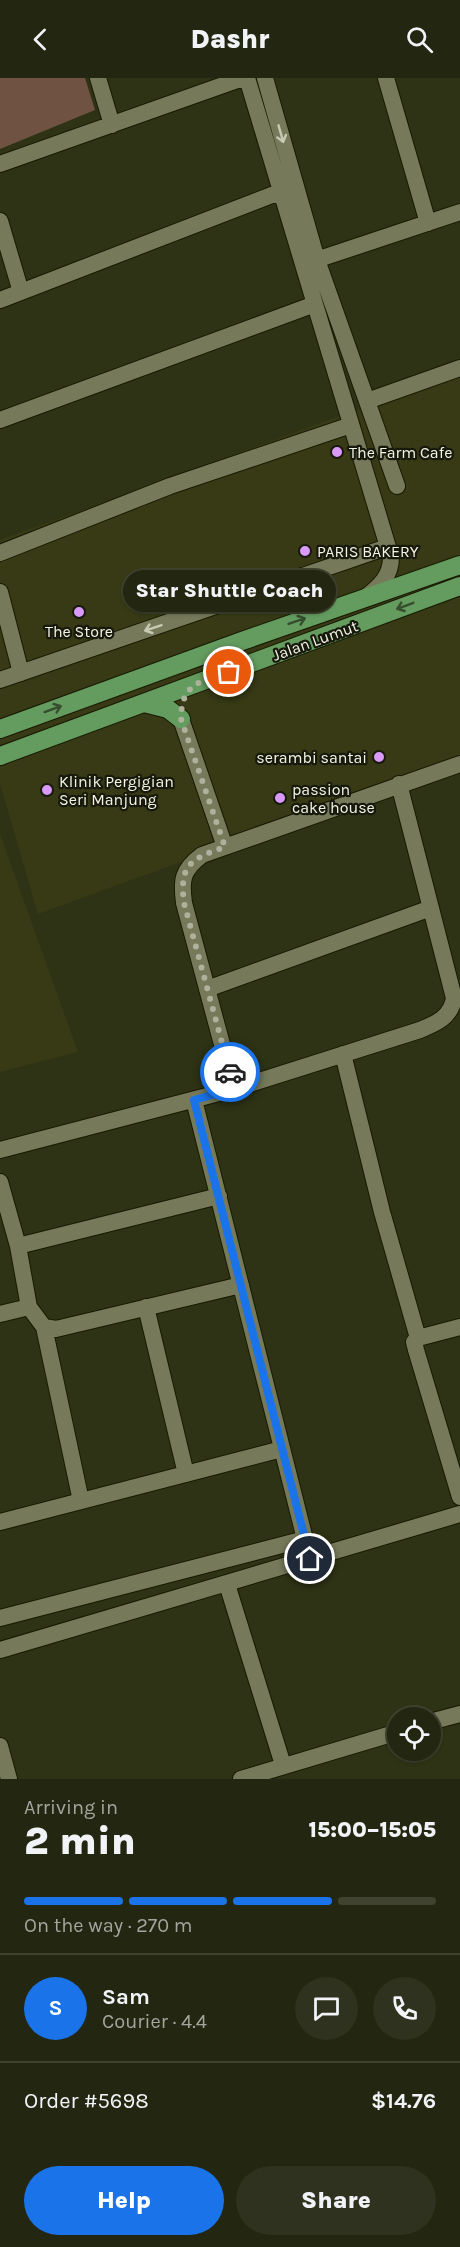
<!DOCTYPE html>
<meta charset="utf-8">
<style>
body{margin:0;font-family:Karla,sans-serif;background:#2f321e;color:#f1f3f6;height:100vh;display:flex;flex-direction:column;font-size:22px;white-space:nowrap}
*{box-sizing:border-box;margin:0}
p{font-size:20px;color:#a3a59f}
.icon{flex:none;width:33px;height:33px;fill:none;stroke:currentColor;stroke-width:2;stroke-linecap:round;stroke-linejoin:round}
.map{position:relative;height:1701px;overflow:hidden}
.drawer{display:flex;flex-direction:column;background:#232610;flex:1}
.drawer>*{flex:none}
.fabs{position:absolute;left:387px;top:1629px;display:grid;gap:12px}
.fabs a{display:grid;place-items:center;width:54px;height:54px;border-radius:50%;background:#232610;box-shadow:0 2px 4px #0004,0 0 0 2px #404330;font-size:30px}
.pin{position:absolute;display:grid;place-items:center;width:51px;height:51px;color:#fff;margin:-26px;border:3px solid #fff;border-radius:50%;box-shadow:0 2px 6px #0007}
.courier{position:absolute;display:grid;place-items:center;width:60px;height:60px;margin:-30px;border:4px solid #1a73e8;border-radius:50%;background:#fff;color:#222;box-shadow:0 2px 8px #0007}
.bubble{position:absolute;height:42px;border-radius:21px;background:#232610;box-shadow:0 2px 4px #0004,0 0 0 2px #404330;font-size:20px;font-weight:800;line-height:42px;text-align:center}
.summary em{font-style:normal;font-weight:800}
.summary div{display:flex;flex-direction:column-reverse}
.summary{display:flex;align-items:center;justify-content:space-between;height:102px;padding:0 24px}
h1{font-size:39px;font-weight:800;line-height:45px}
.bar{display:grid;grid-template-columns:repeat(4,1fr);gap:9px 6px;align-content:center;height:72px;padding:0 24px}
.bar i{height:8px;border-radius:4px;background:#404330}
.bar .current{background:#1a73e8}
.bar p{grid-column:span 4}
.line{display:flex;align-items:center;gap:15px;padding:0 24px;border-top:2px solid #404330}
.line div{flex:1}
.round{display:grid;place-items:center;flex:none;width:63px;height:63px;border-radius:32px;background:#2f321e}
.cta{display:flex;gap:12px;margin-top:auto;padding:12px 24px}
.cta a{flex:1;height:69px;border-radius:36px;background:#1a73e8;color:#fff;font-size:24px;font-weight:800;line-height:69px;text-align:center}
.cta a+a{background:#2f321e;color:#f1f3f6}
header{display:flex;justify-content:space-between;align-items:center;height:78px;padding:0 24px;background:#232610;font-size:27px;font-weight:800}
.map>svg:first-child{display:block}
</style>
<header><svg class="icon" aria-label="back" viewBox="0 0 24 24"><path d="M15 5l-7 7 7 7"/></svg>Dashr<svg class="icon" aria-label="search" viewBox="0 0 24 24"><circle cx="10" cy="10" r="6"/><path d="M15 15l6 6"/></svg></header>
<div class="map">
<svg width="460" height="1701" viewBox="0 0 460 1701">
<rect width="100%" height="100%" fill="#2f3315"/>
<path fill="#373a15" d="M 460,294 L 460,682 L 38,836 L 0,706 L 0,540 L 10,536 L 0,506 L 0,462 Z
M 0,756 L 78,974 L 0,994 Z"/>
<path fill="#6f5242" d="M 0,0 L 85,0 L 95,32 L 0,71 Z"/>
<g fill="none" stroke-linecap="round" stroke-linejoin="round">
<g stroke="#181a00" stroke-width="18">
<path id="minor" d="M 98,0 L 112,47
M 247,0 L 391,479 C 391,498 380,508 366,519
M 265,0 L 317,182 L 397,408
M 386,0 L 428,145
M 0,86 L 243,0
M 0,143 L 21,214
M 307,185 L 460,134
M 0,222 L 290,110
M 367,323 L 460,290
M 0,342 L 315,226
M 0,475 L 170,408 L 351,347
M 0,514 L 21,595
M 0,602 L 387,469
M 181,641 L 225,769
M 207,911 L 431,830
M 343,976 L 382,1134 L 418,1260 L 414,1264 L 416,1272 L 460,1419
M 234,1011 L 184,825 C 181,802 182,792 202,777 L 460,686
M 194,1022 L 310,1481
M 0,1072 L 234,1011 L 420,952 C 437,945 451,939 454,920 L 399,706
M 0,1104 L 18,1168 L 29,1229 L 44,1249 L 81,1423
M 18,1168 L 219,1118
M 146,1229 L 186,1396
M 0,1236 L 29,1229
M 44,1249 L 56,1251 L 241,1207
M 418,1260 L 460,1249
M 0,1444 L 282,1371
M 227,1506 L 283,1687
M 0,1540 L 305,1461
M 0,1572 L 460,1436
M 430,1644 L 460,1636
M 0,1668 L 9,1701
M 241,1701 L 398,1654"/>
</g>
<g stroke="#181a00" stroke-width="20">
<path id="major" d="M 144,625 L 168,631 L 181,641
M 0,651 L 242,563 L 460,487
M 0,678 L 460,508"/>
</g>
<use href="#minor" stroke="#767a5a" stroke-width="16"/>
<use href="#major" stroke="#649c5f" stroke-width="18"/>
</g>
<defs><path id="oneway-shaft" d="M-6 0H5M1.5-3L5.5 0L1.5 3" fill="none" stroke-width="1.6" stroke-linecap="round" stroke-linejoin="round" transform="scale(1.5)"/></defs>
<g stroke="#c7cab3">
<use href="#oneway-shaft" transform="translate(281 56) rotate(74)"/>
<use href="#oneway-shaft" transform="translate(153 550) rotate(161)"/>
</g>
<g stroke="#364d2e">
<use href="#oneway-shaft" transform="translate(405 528) rotate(159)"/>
<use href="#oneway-shaft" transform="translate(297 543) rotate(-19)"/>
<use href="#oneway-shaft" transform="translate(53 631) rotate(-20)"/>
</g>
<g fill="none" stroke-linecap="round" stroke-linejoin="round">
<path stroke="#aeb19b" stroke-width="6" stroke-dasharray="0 10.8" d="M 229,594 C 200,604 181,605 181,641 L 225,769 C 191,781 179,786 184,825 L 230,994"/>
<path stroke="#1a73e8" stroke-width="8" d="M 230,994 L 234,1011 L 194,1022 L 310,1481"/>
</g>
<g fill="#d99af7" stroke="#18190d" stroke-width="2">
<circle cx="337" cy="374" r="6"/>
<circle cx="305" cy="473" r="6"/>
<circle cx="79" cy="534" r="6"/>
<circle cx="379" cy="679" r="6"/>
<circle cx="47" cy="712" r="6"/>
<circle cx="280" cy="720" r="6"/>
</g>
<g text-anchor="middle" stroke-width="4.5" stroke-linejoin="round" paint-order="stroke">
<g font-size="16" fill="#f2f5e3" stroke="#18190d" text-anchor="start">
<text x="349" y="380">The Farm Cafe</text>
<text x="317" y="479">PARIS BAKERY</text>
<text x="79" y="559" text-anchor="middle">The Store</text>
<text x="367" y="685" text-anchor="end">serambi santai</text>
<text x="59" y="709">Klinik Pergigian<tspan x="59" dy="18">Seri Manjung</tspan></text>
<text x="292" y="717">passion<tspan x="292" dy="18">cake house</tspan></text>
</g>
<g font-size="16" fill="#f2f5e3" stroke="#18190d">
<text transform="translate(315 562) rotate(-20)" y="6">Jalan Lumut</text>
</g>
</g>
</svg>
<div class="fabs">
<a><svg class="icon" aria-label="locate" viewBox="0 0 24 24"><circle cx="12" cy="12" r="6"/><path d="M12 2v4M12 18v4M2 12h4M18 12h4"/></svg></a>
</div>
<div class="pin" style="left:229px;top:594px;background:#ea580c"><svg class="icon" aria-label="bag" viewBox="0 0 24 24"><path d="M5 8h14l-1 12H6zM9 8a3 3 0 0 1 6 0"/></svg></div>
<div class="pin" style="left:310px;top:1481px;background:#1f2937"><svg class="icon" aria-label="home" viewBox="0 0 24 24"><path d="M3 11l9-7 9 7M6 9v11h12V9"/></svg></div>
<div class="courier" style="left:230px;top:994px"><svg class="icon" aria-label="car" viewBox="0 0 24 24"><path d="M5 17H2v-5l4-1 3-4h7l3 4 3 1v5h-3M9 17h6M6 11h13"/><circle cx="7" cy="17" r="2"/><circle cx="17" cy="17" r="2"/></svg></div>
<div class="bubble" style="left:123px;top:492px;width:213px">Star Shuttle Coach</div>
</div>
<section class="drawer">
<div class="summary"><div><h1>2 min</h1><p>Arriving in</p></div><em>15:00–15:05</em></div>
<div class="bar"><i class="current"></i><i class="current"></i><i class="current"></i><i></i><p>On the way · 270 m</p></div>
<div class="line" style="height:108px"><b class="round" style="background:#1a73e8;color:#fff">S</b><div><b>Sam</b><p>Courier · 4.4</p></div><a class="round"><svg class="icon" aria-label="chat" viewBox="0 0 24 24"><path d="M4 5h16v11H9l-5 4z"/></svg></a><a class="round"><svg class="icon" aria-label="phone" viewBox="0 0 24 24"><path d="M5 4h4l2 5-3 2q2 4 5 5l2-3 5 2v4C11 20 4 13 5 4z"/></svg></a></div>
<div class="line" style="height:78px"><div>Order #5698</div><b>$14.76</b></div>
<div class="cta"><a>Help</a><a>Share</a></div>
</section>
